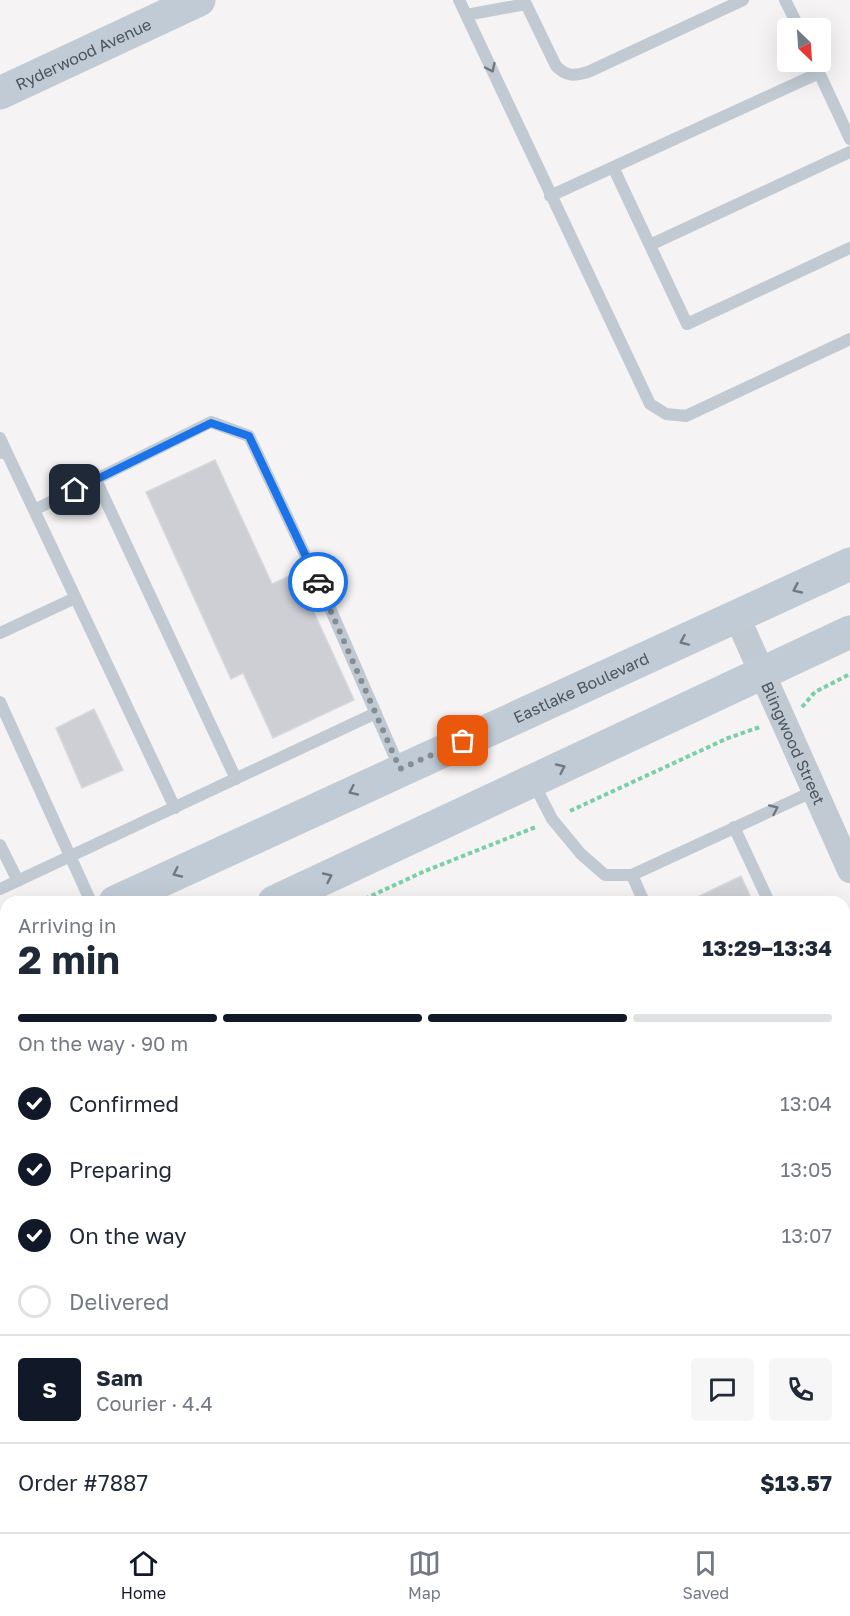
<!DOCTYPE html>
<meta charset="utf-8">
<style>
body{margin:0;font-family:"Golos Text",sans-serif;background:#f6f6f7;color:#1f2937;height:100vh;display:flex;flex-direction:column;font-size:22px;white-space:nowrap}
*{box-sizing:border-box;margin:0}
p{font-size:20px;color:#747a83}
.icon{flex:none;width:33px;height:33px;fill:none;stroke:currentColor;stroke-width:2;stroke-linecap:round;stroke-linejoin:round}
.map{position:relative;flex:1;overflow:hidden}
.side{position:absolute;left:0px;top:896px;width:850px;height:638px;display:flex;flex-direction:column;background:#fff;border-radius:18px 18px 0 0;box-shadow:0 6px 24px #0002}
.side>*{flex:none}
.needle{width:39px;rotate:155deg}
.controls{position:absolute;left:777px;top:18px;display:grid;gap:12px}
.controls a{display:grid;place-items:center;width:54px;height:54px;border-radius:6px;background:#fff;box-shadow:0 6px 24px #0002;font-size:30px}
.pin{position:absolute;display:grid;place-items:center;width:51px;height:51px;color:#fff;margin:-26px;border-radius:12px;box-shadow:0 3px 9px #0006}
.courier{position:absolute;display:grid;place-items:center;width:60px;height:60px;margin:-30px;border:4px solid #1a73e8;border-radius:50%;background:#fff;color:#222;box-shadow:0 2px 8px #0007}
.headline em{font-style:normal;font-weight:700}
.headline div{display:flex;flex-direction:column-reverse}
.headline{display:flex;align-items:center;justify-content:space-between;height:102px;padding:0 18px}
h1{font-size:39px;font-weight:700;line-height:45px}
.bar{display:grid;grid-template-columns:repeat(4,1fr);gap:9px 6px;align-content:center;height:72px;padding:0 18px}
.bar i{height:8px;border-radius:4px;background:#e0e1e3}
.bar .active{background:#111827}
.bar p{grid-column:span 4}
.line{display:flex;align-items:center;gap:15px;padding:0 18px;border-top:2px solid #e0e1e3}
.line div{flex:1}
.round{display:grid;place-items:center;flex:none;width:63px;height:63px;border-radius:6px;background:#f6f6f7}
ol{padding:0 18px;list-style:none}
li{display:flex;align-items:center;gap:18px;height:66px}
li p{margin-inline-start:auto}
li .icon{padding:6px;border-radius:50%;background:#111827;color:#fff;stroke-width:4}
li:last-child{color:#747a83}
li i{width:33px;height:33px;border:3px solid #e0e1e3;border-radius:50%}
.tab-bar{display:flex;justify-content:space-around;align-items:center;height:84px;border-top:2px solid #e0e1e3;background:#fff;font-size:16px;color:#747a83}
.tab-bar a{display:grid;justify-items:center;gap:3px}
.tab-bar .active{color:#111827}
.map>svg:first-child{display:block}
</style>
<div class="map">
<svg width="850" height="1532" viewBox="0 0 850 1532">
<rect width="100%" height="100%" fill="#f5f3f3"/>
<path fill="#cdcfd5" stroke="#d7d9de" stroke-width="1.5" d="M 215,460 L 272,584 L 296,573 L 354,700 L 273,738 L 243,673 L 231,679 L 146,492 Z
M 94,709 L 123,770 L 82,788 L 56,728 Z
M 741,876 L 753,902 L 697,902 L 695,898 Z
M 200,1527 L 583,1527 L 585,1532 L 203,1532 Z"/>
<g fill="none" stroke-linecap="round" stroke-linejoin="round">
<path stroke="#7ad0a6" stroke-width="4" stroke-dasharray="4.5 3" stroke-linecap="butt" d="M 802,707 L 815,692 L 850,674
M 570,811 L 728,738 L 760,727
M 358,902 L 425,871 L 536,827
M 0,1070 L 6,1067"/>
<path stroke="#c1cad2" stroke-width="12" d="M 459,0 L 650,404 L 666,414 L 686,416 L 850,339
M 785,0 L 799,28
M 466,15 L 526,4 L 556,66 C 567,77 574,76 588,72 L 743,0
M 814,62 L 850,139
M 613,167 L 687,324 L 850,248
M 550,196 L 819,73
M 650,245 L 850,152
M 0,438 L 6,451 L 1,453
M 6,451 L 34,510 L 211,422 L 249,436 L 326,599 L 400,769
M 96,480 L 236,779
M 34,510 L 175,808
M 0,633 L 75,598
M 0,702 L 91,902
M 533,782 L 552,819 L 581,854 L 605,875 L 632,875 L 644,902
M 734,827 L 769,902
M 0,845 L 18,881
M 632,875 L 814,791
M 0,889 L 376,713
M 844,1129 L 850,1141
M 0,1156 L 6,1153
M 844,1197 L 850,1195
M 0,1233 L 6,1231
M 0,1311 L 6,1324
M 844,1385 L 850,1381
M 0,1390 L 6,1387
M 100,1527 L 102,1532
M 663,1527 L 666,1532
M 742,1527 L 744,1532
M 120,1532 L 131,1527
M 764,1532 L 767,1527"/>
<path stroke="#c1cad2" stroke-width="26" id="s1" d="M 737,617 L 850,870"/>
<g stroke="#c1cbd6" stroke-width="33">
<path id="s2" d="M 0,93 L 199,0"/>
<path id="s3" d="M 115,902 L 850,564"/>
<path d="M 274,902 L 850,632"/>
<path d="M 0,957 L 6,954"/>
<path d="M 0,1030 L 6,1027"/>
</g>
</g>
<defs><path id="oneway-chevron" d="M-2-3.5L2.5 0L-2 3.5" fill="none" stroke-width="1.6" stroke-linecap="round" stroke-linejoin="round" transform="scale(1.5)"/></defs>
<g stroke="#6e7983">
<use href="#oneway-chevron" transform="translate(491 68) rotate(65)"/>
<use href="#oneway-chevron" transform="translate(774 809) rotate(-24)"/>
</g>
<g stroke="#6e7984">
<use href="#oneway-chevron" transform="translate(797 589) rotate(155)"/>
<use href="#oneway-chevron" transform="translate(684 641) rotate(156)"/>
<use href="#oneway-chevron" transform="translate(561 768) rotate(-25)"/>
<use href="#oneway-chevron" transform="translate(353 791) rotate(155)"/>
<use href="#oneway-chevron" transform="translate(177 873) rotate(155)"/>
<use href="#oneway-chevron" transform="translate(328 877) rotate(-25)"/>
</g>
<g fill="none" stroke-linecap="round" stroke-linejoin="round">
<path stroke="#868d94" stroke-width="6" stroke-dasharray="0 10.8" d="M 318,582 L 400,769 L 463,741"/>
<path stroke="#1a73e8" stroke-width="8" d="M 75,490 L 211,423 L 249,436 L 318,582"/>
</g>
<g text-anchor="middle" stroke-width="4.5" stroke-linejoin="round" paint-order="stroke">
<g font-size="16" fill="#4a5661" stroke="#fff">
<text dy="6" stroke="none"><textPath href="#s2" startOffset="92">Ryderwood Avenue</textPath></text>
<text dy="6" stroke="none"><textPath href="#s3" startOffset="513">Eastlake Boulevard</textPath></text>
<text dy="6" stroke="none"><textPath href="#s1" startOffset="138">Blingwood Street</textPath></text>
</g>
</g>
</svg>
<div class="controls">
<a><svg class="needle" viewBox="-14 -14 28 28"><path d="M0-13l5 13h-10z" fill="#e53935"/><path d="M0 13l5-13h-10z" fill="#747a83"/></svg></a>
</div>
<div class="pin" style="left:463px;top:741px;background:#ea580c"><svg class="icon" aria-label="bag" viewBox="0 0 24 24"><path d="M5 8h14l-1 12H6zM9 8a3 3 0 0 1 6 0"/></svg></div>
<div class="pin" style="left:75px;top:490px;background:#1f2937"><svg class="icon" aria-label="home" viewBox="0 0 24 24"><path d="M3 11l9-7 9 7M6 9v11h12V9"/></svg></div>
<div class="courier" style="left:318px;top:582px"><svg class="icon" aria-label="car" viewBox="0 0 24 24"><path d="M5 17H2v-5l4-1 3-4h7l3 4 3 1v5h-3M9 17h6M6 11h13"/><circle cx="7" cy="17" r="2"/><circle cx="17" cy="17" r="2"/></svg></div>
<section class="side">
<div class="headline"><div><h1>2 min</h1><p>Arriving in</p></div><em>13:29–13:34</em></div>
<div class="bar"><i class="active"></i><i class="active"></i><i class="active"></i><i></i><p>On the way · 90 m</p></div>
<ol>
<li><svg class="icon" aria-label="check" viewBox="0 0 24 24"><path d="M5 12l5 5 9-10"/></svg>Confirmed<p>13:04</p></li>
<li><svg class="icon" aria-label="check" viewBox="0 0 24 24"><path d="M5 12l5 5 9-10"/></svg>Preparing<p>13:05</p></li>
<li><svg class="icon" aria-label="check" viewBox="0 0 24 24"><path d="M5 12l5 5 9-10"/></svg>On the way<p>13:07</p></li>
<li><i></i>Delivered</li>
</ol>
<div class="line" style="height:108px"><b class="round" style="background:#111827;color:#fff">S</b><div><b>Sam</b><p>Courier · 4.4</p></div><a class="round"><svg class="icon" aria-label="chat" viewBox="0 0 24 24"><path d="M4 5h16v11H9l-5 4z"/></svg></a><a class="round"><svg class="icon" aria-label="phone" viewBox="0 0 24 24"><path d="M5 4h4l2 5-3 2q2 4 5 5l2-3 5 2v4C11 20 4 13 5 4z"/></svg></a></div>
<div class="line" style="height:78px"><div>Order #7887</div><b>$13.57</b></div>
</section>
</div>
<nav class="tab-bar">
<a class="active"><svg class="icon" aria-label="home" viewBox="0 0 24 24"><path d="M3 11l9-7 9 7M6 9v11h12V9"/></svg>Home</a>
<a><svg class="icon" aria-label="map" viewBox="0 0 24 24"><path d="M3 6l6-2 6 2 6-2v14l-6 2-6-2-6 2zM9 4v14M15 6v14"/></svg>Map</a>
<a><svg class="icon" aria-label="saved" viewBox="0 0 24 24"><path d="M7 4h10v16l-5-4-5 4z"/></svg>Saved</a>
</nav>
